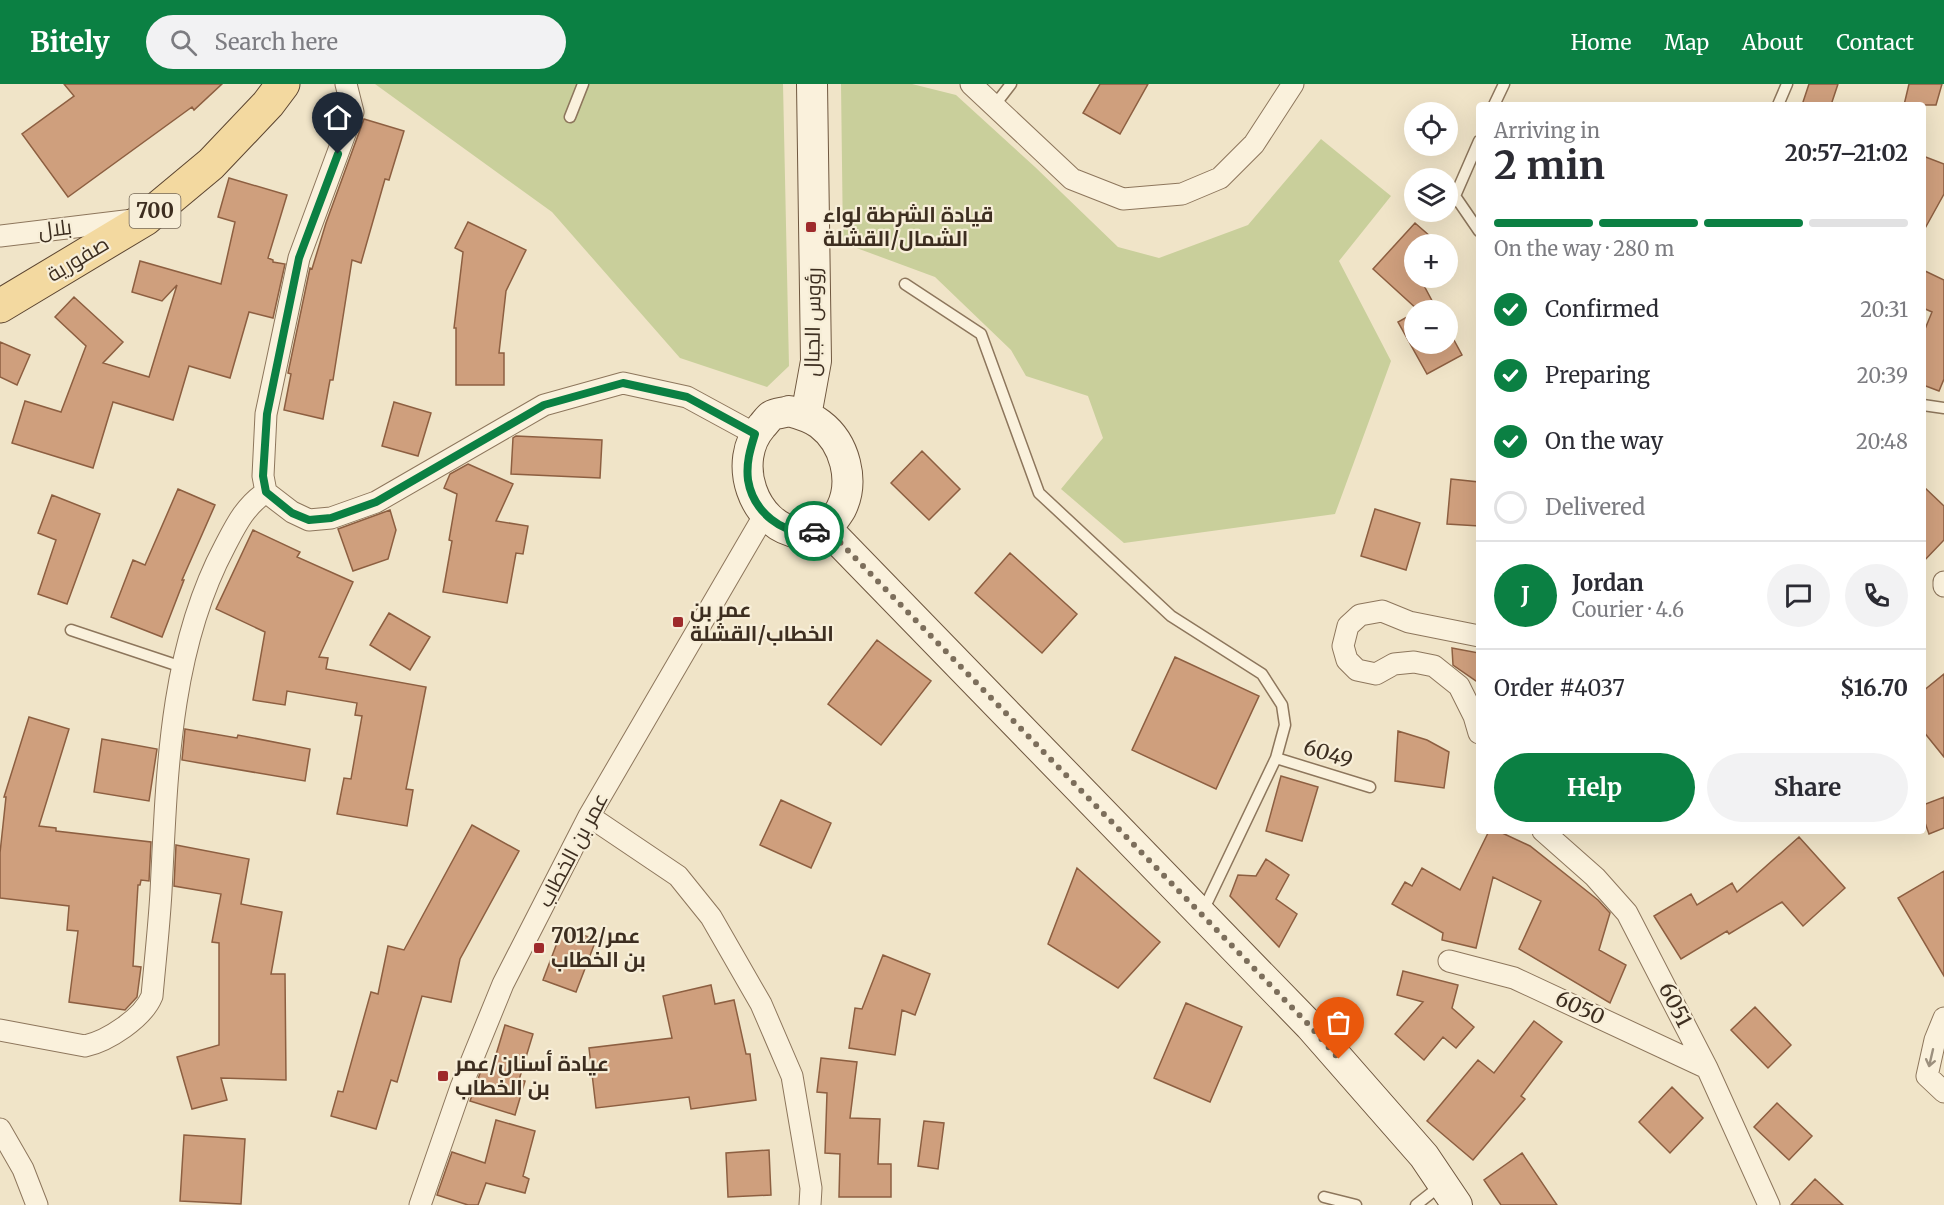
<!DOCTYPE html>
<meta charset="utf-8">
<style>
body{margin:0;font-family:Merriweather,Cairo,serif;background:#f2f2f3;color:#2b2b33;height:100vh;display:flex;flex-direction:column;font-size:22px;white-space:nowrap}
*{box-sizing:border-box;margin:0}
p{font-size:20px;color:#7c7c81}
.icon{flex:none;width:33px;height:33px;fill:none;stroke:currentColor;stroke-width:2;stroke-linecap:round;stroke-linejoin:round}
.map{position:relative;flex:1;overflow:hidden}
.panel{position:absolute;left:1476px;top:18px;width:450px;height:732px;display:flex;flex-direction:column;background:#fff;border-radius:6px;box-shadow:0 6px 24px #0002}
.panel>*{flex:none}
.buttons{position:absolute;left:1404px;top:18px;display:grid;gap:12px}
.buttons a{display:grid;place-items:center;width:54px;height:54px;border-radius:50%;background:#fff;box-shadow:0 6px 24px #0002;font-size:30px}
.pin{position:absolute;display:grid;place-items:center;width:51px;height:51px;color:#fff;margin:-62px -26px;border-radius:50% 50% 50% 0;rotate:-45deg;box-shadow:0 0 6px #0007}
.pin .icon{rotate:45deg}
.courier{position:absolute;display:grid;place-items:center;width:60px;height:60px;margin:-30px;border:4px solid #0b8043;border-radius:50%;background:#fff;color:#222;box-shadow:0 2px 8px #0007}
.headline em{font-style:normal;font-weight:700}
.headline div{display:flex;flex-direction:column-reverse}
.headline{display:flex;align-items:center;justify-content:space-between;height:102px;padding:0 18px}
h1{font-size:39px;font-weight:700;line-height:45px}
.bar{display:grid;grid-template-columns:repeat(4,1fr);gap:9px 6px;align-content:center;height:72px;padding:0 18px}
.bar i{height:8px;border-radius:4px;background:#e1e1e2}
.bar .selected{background:#0b8043}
.bar p{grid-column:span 4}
.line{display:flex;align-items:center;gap:15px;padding:0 18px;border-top:2px solid #e1e1e2}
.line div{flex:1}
.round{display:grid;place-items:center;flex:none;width:63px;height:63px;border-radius:32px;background:#f2f2f3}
ol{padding:0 18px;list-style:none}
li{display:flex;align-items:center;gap:18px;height:66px}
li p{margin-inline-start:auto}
li .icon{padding:6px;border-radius:50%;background:#0b8043;color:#fff;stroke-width:4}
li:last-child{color:#7c7c81}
li i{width:33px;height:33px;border:3px solid #e1e1e2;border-radius:50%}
.action{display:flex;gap:12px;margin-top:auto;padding:12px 18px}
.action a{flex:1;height:69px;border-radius:36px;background:#0b8043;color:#fff;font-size:24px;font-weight:700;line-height:69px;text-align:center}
.action a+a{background:#f2f2f3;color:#2b2b33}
header{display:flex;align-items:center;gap:36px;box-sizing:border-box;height:84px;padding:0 30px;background:#0b8043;color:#fff}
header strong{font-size:28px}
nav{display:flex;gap:33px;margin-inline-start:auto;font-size:21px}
.search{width:420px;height:54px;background:#f2f2f3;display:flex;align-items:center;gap:15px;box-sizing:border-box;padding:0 21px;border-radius:33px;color:#7c7c81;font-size:22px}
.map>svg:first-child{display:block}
</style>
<header>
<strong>Bitely</strong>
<div class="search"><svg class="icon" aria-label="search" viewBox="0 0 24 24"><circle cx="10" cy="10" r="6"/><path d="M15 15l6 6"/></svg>Search here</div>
<nav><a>Home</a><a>Map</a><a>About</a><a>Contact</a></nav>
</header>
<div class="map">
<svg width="1944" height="1121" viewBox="0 0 1944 1121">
<rect width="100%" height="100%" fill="#f0e4c8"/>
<path fill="#c9cf9b" d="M 375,0 L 783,0 L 789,282 L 767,303 L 680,274 L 552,128 Z
M 841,0 L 912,0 L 956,11 L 1035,83 L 1118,163 L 1159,174 L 1248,141 L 1321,55 L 1391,112 L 1339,177 L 1391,277 L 1335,430 L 1124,459 L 1061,405 L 1103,354 L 1088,312 L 1026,292 L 1011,266 L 935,193 L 843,159 Z"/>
<path fill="#cf9f7d" stroke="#8d5f41" stroke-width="1.5" d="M 64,0 L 222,0 L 194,26 L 192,23 L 68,113 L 22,50 L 74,12 Z
M 1100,0 L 1148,0 L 1120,50 L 1083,29 Z
M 1809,0 L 1838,0 L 1831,21 L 1802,21 Z
M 1909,0 L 1942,0 L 1936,21 L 1904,21 Z
M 364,35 L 404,47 L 389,96 L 385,95 L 361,179 L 352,176 L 333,296 L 330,296 L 323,335 L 284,326 L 291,290 L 288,289 L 310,184 L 312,185 L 326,139 Z
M 1923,72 L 1944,80 L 1944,110 L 1923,148 Z
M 229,94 L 287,111 L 268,174 L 273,176 L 273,178 L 285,180 L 273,234 L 249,228 L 230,294 L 189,282 L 173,336 L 113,318 L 93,384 L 12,359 L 25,317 L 61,328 L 86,262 L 55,233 L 74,213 L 123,258 L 103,279 L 149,293 L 177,201 L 162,217 L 132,208 L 140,177 L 221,200 L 235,138 L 218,133 Z
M 468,138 L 526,166 L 506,207 L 499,269 L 504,269 L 504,301 L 456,301 L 456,244 L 454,244 L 463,168 L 455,164 Z
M 1415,139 L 1439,160 L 1414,160 L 1414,194 L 1424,194 L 1421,196 L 1437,226 L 1418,226 L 1373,185 Z
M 1923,186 L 1944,196 L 1944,295 L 1939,307 L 1923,301 L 1923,250 L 1932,228 L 1923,224 Z
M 1414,229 L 1414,260 L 1448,260 L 1448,245 L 1462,271 L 1427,290 L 1398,238 Z
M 0,258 L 30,271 L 17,301 L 0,293 Z
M 394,318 L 431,329 L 418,372 L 382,362 Z
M 516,352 L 602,356 L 600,394 L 511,390 L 513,354 Z
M 922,367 L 960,405 L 929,436 L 891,399 Z
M 468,380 L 513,400 L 496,437 L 528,442 L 523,470 L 516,469 L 507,519 L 443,508 L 452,457 L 449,456 L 457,410 L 444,404 L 450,390 Z
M 1451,395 L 1479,398 L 1479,442 L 1447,440 Z
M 1923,402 L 1944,422 L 1944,456 L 1923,478 Z
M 178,405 L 215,421 L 182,496 L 184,496 L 162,553 L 111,533 L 133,476 L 145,481 Z
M 52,411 L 100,430 L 67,520 L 38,510 L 56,456 L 38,449 Z
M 1375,425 L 1420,439 L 1406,486 L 1361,472 Z
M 390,426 L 396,446 L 388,475 L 353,487 L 338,445 Z
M 253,446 L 300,468 L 297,473 L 353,498 L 319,573 L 328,574 L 326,585 L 426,603 L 406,705 L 413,706 L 407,742 L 337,730 L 344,694 L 351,695 L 362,632 L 355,631 L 357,619 L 287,607 L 285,621 L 253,616 L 265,548 L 216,525 Z
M 1010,469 L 1077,530 L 1042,569 L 975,509 Z
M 389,529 L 430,553 L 410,586 L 370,561 Z
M 877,556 L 931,597 L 881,661 L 828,620 Z
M 1452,564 L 1479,569 L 1479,599 L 1453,581 Z
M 1175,573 L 1259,612 L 1216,705 L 1132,666 Z
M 1944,590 L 1944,673 L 1923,647 L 1923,607 Z
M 29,633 L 69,645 L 39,742 L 56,744 L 56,747 L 151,758 L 149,797 L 141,796 L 140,801 L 138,801 L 133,882 L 141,883 L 137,913 L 125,926 L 69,918 L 78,847 L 67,846 L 69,822 L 0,814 L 0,769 L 6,713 L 4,713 Z
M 185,645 L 237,654 L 238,651 L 310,665 L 305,697 L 182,676 Z
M 1398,647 L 1427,656 L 1449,668 L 1444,704 L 1395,697 Z
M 102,655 L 157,665 L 149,717 L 94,708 Z
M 1281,692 L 1318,703 L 1302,757 L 1266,747 Z
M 1944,713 L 1944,744 L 1929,750 L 1923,733 L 1923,721 Z
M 781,716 L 831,739 L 811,784 L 760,761 Z
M 472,741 L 519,767 L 460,875 L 451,918 L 422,912 L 397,998 L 391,996 L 376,1045 L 331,1032 L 338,1007 L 343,1008 L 371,908 L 378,910 L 388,862 L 404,866 Z
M 1489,747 L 1498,747 L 1530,762 L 1598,816 L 1610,829 L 1599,866 L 1626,881 L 1610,919 L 1519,865 L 1541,817 L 1493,793 L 1476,864 L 1442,856 L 1443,849 L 1392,820 L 1405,798 L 1412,802 L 1422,784 L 1460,806 Z
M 1799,753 L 1845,804 L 1803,842 L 1782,818 L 1729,850 L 1727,847 L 1681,875 L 1654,832 L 1691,810 L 1697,821 L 1732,799 L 1737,808 Z
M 176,761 L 249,775 L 241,820 L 282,828 L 271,890 L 285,890 L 286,996 L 221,994 L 227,1016 L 192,1025 L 177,973 L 219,961 L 219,859 L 212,858 L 221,810 L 174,802 Z
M 1266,775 L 1289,791 L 1276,815 L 1297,830 L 1279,863 L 1230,812 L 1238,791 L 1256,792 Z
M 1077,784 L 1160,858 L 1118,904 L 1048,860 Z
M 1944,787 L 1944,892 L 1898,814 Z
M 563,843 L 596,856 L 576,908 L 543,896 Z
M 883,871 L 930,890 L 915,931 L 902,926 L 895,971 L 849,964 L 855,924 L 862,925 Z
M 1403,887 L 1458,901 L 1452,924 L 1474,943 L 1456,964 L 1443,953 L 1424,976 L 1395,950 L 1423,918 L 1397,911 Z
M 711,901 L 715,920 L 734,916 L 746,970 L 750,970 L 756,1016 L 691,1025 L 689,1013 L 596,1024 L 589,964 L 672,954 L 663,912 Z
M 1186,919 L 1242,943 L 1210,1018 L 1154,994 Z
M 1755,923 L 1791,961 L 1768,984 L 1731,946 Z
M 1534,937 L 1562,958 L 1521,1012 L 1525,1015 L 1473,1076 L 1427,1037 L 1478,976 L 1494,989 Z
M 505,941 L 533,950 L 519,996 L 525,997 L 515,1031 L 470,1017 L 482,984 L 491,987 Z
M 821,974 L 857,978 L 850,1034 L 880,1035 L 878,1080 L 891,1080 L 891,1113 L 839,1113 L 840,1070 L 825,1069 L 827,1009 L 817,1008 Z
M 1672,1003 L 1703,1034 L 1670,1069 L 1639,1038 Z
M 1777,1019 L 1812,1052 L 1789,1076 L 1754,1043 Z
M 496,1036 L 535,1047 L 523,1092 L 529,1095 L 525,1109 L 486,1099 L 478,1121 L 468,1121 L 437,1111 L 452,1068 L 485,1079 Z
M 924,1037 L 944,1039 L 938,1085 L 918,1082 Z
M 184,1051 L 245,1055 L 241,1120 L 180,1117 Z
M 769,1066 L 771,1111 L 728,1113 L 726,1069 Z
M 1522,1069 L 1557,1121 L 1501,1121 L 1484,1096 Z
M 1815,1095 L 1843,1121 L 1791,1121 Z"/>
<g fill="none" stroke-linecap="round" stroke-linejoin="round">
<g stroke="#8d765c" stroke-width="13">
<path id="lane" d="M 1494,21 L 1504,0
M 1778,21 L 1787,0
M 994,22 L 1011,0
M 570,33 L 583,0
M 1479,57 L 1455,112 L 1479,147
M 905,200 L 981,250 L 1039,409 L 1171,532 L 1262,590 L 1282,621 L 1285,641 L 1276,674 L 1202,829
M 1923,321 L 1944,324
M 71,546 L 182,583
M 1276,674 L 1370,703
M 1324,1113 L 1356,1121
M 1416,1121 L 1440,1102"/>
</g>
<g stroke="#8d765c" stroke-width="23">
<path id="street" d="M 346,0 L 353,28 L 299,174 L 266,330 L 263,392 L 266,408 L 292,428 L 309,436 L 331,434 L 376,418 L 544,321 L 623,299 L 687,313 L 755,350
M 971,0 L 1072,95 L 1123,115 L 1182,110 L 1220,94 L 1254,60 L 1293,0
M 0,152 L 133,136
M 1944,498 L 1944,502
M 1479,552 L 1409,538 L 1382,527 L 1360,531 L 1348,542 L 1343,562 L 1347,576 L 1357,586 L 1376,590 L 1394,580 L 1414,578 L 1434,582 L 1459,602 L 1474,632 L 1479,649
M 589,732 L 678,792 L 711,833 L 761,920 L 792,992 L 811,1104 L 810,1121
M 1543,747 L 1595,793 L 1627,829 L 1707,984 L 1769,1121
M 1449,877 L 1514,894 L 1707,984
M 1944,934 L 1935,956 L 1927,992 L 1944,1008
M 0,946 L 85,962 C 108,957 143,934 152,912 C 155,878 159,843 161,808 C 167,691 169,567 225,462 C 236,441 245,422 266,408
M 0,1045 L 23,1085 L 37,1121
M 420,1121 L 461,1003 L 503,900 L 589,732 L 765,430"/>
</g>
<g stroke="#6f573f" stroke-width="32">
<path id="secondary" d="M 789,327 C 800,330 811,333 820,340 C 845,359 855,397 841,425 C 837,432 831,439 827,445 C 819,447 808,450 799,449 C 753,442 731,377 762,342 C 765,339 768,334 771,332 C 776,329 784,329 789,327 Z
M 806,332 L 816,277 L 812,0
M 827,445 L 1310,942 L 1424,1072 L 1457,1121"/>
</g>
<g stroke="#5b4430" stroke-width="35">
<path id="primary" d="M 0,222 L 145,135 L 211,80 L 268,20 L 283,0"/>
</g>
<use href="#lane" stroke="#faf1dc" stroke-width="10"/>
<use href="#street" stroke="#faf1dc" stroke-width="21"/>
<use href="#secondary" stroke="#faf1dc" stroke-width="30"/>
<use href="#primary" stroke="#f3d9a0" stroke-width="33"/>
</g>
<defs><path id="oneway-shaft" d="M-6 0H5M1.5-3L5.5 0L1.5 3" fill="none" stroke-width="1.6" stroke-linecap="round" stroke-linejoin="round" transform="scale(1.5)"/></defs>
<use stroke="#9c907e" href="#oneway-shaft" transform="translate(1931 974) rotate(103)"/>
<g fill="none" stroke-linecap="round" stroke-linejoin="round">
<path stroke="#7c6e5b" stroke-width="6" stroke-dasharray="0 10.8" d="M 814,447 L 827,445 L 1310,942 L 1339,975"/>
<path stroke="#0b8043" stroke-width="8" d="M 338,70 L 299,174 L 267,330 L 263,392 L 266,408 L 292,429 L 309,436 L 331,434 L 376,418 L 544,321 L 623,299 L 687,313 L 755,350 C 750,366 746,379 748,396 C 753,427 783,453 814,447"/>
</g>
<g fill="#9e2a2b" stroke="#f7eed8" stroke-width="2">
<rect x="805" y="137" width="12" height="12" rx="3"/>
<rect x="672" y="532" width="12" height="12" rx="3"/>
<rect x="533" y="858" width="12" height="12" rx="3"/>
<rect x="437" y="986" width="12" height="12" rx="3"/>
</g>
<g text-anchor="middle" stroke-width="4.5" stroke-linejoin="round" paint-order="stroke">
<rect fill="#f7eed8" stroke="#756857" stroke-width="1.5" x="129.5" y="110" width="51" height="34" rx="4.5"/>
<g font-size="20" font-weight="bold" fill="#3d2e20">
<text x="155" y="134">700</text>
</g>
<g font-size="21" font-weight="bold" fill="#3d2e20" stroke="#f7eed8" text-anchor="start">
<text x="823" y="138">قيادة الشرطة لواء<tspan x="823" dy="24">الشمال/القشلة</tspan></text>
<text x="690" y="533">عمر بن<tspan x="690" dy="24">الخطاب/القشلة</tspan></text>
<text x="551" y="859">7012/عمر<tspan x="551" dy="24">بن الخطاب</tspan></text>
<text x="455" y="987">عيادة أسنان/عمر<tspan x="455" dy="24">بن الخطاب</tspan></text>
</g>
<g font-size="21" fill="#3d2e20" stroke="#f7eed8">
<text transform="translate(55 145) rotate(-7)" y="7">بلال</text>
<text transform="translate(78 175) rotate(-31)" y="7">صفورية</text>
<text transform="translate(813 238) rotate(-89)" y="7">رؤوس الجبال</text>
<text transform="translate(1328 670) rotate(17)" y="7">6049</text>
<text transform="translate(573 766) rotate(-62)" y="7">عمر بن الخطاب</text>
<text transform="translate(1675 921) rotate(63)" y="7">6051</text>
<text transform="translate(1580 924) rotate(25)" y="7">6050</text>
</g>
</g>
</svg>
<div class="buttons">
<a><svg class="icon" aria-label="locate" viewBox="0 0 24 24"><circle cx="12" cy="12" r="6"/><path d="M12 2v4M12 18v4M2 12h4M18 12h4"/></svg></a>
<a><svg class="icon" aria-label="layers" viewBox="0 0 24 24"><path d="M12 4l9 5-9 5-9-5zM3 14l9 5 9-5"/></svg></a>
<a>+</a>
<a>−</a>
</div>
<div class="pin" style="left:1339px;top:975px;background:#ea580c"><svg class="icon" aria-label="bag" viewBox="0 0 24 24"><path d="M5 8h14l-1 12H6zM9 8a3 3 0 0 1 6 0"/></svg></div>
<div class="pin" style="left:338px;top:70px;background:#1f2937"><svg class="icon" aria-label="home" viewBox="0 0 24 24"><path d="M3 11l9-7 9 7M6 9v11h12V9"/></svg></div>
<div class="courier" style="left:814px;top:447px"><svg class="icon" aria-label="car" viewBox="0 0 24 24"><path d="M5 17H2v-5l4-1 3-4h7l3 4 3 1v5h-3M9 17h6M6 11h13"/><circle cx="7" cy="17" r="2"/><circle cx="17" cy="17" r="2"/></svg></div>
<section class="panel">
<div class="headline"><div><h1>2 min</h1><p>Arriving in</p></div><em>20:57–21:02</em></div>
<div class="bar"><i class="selected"></i><i class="selected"></i><i class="selected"></i><i></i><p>On the way · 280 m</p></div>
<ol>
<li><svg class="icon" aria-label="check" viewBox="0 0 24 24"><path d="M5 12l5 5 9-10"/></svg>Confirmed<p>20:31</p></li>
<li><svg class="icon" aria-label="check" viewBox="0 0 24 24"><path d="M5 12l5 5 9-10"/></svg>Preparing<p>20:39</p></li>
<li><svg class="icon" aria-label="check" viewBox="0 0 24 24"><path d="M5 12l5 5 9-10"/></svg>On the way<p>20:48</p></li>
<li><i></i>Delivered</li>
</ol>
<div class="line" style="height:108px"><b class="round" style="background:#0b8043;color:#fff">J</b><div><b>Jordan</b><p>Courier · 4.6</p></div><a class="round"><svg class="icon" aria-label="chat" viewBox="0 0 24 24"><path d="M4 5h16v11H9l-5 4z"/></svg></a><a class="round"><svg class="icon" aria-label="phone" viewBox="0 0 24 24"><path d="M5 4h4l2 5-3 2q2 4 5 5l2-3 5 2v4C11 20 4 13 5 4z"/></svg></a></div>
<div class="line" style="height:78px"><div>Order #4037</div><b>$16.70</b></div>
<div class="action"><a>Help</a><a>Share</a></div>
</section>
</div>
